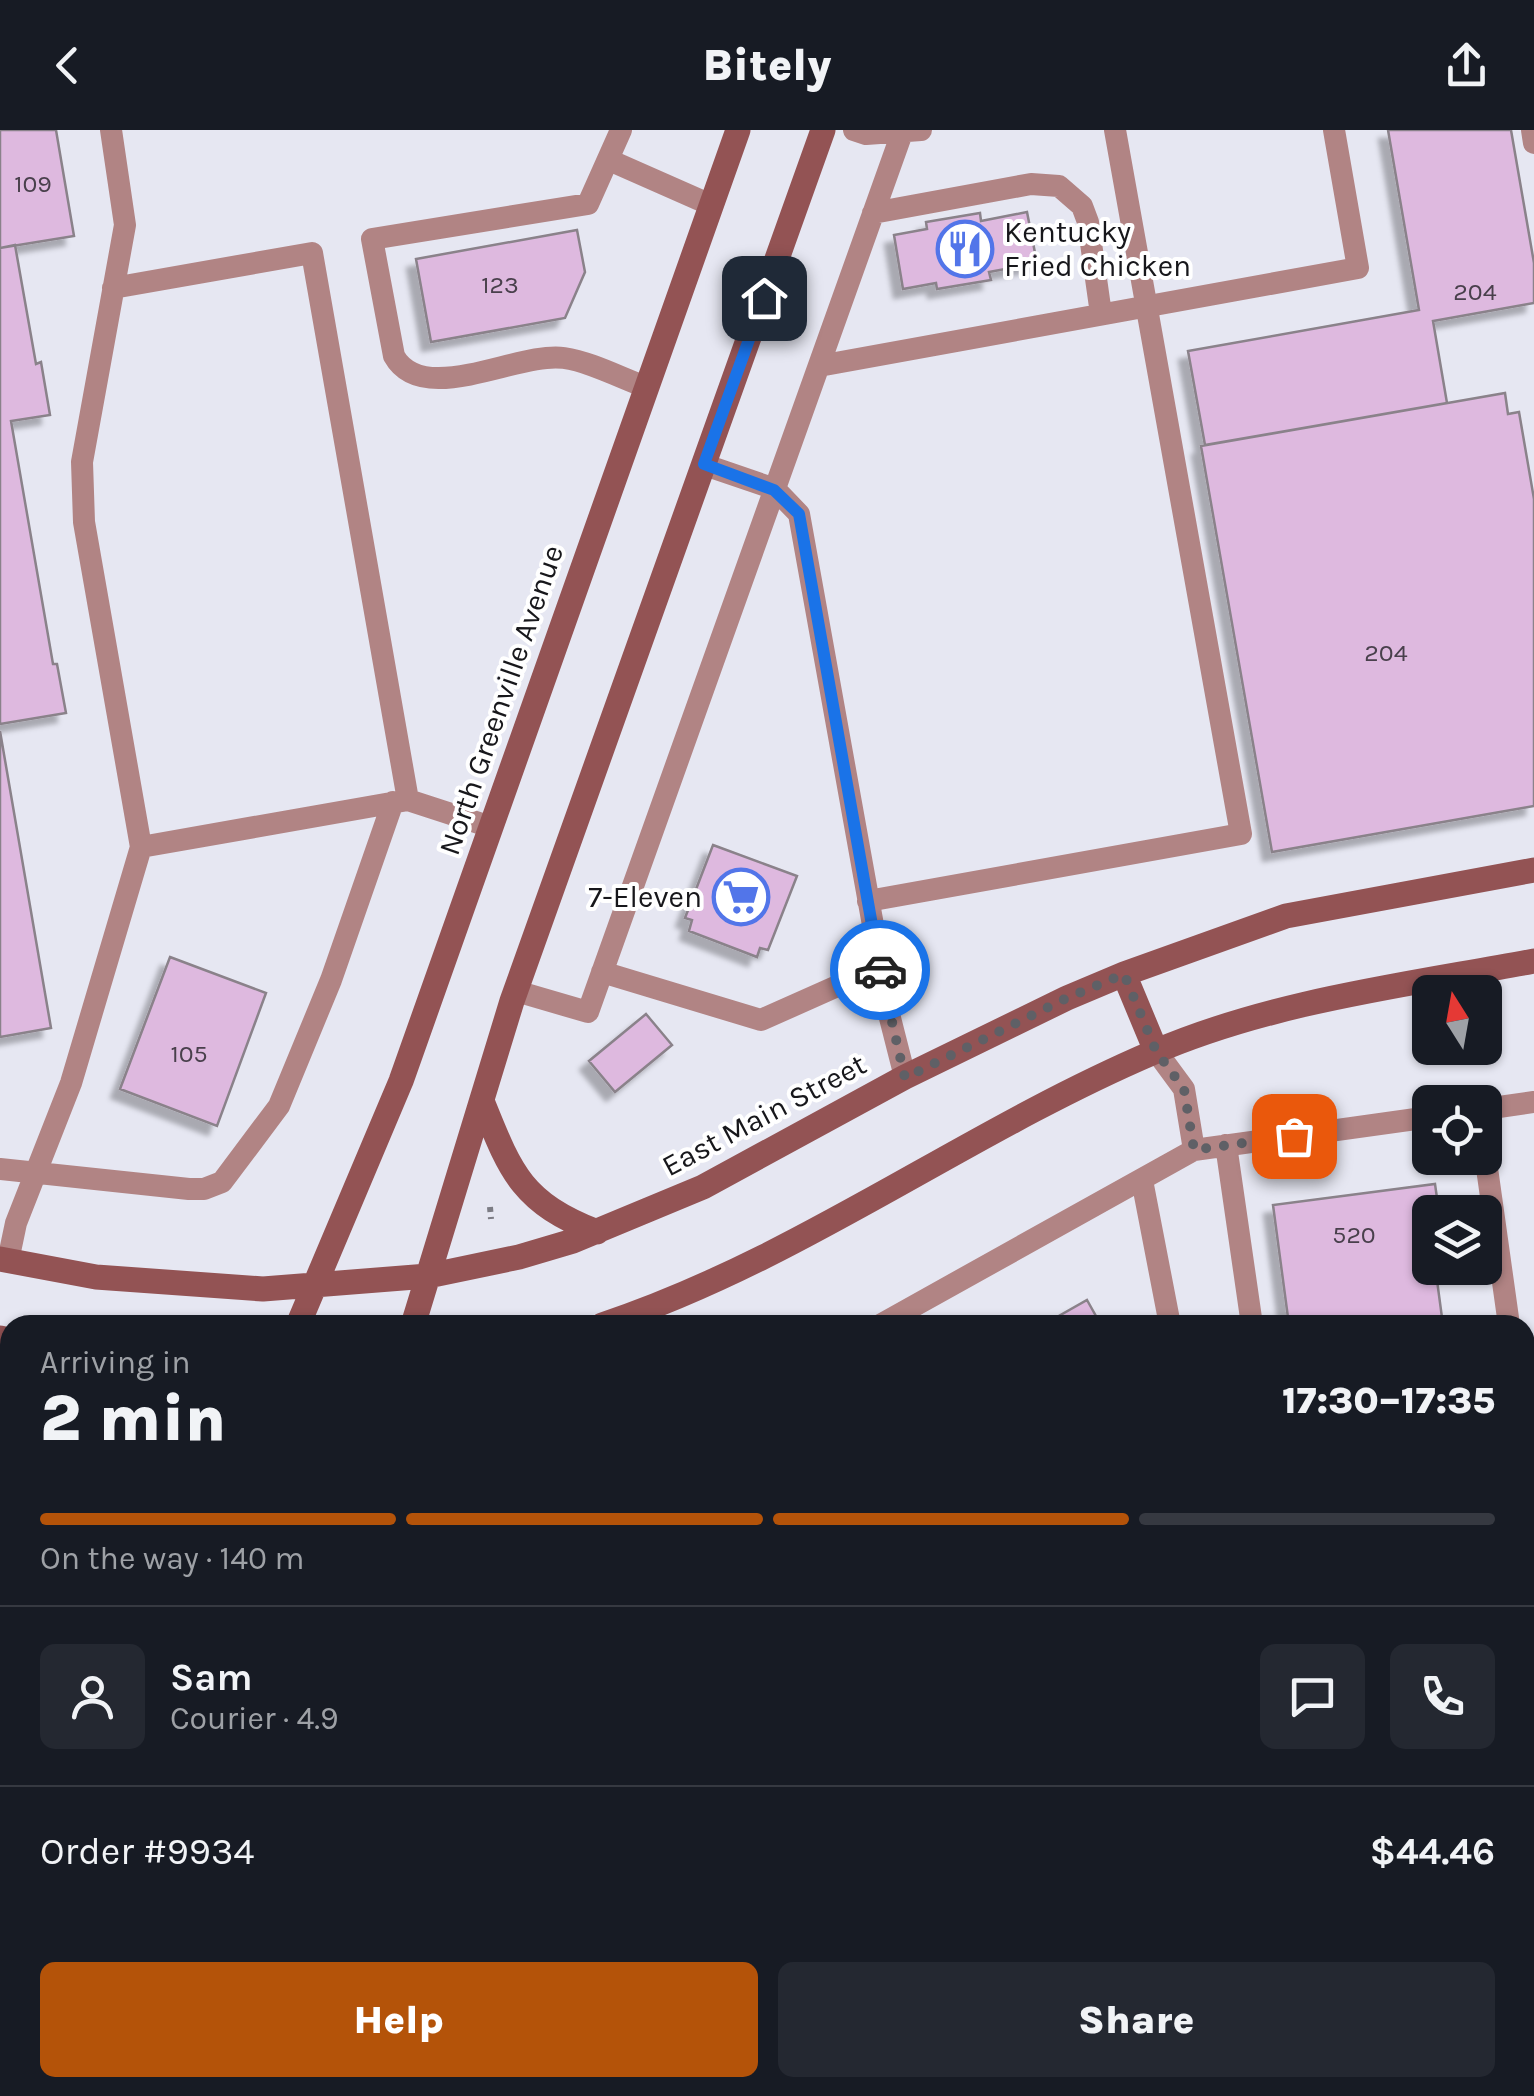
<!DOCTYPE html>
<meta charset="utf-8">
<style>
body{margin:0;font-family:Karla,sans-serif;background:#242831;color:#f1f3f6;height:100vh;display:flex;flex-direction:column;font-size:38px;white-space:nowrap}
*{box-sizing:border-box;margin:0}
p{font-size:32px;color:#9ea1a6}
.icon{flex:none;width:55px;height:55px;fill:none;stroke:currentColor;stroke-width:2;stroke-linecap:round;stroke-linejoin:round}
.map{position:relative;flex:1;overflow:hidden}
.drawer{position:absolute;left:0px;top:1185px;width:1535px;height:782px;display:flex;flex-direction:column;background:#171b24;border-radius:30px 30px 0 0;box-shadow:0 2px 8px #0004}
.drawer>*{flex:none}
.needle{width:65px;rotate:349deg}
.buttons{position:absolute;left:1412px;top:845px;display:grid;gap:20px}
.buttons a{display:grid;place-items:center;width:90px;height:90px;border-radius:15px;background:#171b24;box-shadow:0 2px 8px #0004;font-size:50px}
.pin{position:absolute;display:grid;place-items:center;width:85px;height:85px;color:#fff;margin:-42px;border-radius:20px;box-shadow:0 5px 15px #0006}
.courier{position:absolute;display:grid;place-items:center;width:100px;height:100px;margin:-50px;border:8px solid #1a73e8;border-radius:50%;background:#fff;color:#222;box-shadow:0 2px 12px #0007}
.overview em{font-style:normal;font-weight:800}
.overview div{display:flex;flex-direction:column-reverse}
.overview{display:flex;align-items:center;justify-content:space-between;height:170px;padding:0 40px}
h1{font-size:65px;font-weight:800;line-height:75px}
.bar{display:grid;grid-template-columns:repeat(4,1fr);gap:15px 10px;align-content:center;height:120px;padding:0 40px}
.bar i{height:12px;border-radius:8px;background:#363941}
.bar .current{background:#b45309}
.bar p{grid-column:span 4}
.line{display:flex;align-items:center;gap:25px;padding:0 40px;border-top:2px solid #363941}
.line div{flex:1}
.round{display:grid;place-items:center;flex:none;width:105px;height:105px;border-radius:15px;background:#242831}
.cta{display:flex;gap:20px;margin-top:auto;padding:20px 40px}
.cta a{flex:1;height:115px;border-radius:15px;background:#b45309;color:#fff;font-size:40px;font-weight:800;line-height:115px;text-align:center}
.cta a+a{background:#242831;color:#f1f3f6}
header{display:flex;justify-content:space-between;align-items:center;height:130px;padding:0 40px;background:#171b24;font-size:45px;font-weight:800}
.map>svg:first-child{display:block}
</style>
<header><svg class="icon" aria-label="back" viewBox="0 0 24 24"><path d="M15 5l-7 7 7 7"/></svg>Bitely<svg class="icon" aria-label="share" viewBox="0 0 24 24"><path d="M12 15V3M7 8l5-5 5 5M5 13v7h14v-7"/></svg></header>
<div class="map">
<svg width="1534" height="1966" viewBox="0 0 1534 1966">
<defs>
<filter id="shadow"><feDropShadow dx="-9" dy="9" stdDeviation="2.5" flood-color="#0004"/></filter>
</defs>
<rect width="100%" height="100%" fill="#e6e7f2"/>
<path fill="#b4b8d8" d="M 0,1625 L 10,1628 L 10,1720 L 0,1717 Z
M 169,1958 L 447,1958 L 449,1966 L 166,1966 Z"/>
<path fill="#deb9df" stroke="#8a828a" stroke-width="2.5" filter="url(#shadow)" d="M 0,0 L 56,0 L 74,106 L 0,118 Z
M 1388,0 L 1511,0 L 1534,133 L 1534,173 L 1433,191 L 1447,273 L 1205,315 L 1188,221 L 1419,180 Z
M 1027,82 L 1037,133 L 989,142 L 991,150 L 937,159 L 936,153 L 903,159 L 894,105 L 927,99 L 926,92 L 980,83 L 981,91 Z
M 577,100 L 585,142 L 565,188 L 431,212 L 416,129 Z
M 15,115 L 36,234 L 41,232 L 50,285 L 11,291 L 53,534 L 57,534 L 66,583 L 0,594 L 0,118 Z
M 1505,263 L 1508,284 L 1519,282 L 1534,369 L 1534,676 L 1272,722 L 1201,316 Z
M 0,601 L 51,898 L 0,907 Z
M 713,715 L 797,746 L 768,820 L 760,818 L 757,827 L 689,801 L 692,790 L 685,788 Z
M 170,827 L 266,863 L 217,996 L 120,959 Z
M 646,884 L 672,915 L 615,962 L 589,931 Z
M 1435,1054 L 1439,1082 L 1430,1082 L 1430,1138 L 1446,1138 L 1447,1142 L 1436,1143 L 1443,1195 L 1289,1195 L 1273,1075 Z
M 1087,1170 L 1101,1195 L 1043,1195 Z
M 0,1439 L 10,1450 L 10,1516 L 0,1506 Z
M 1525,1486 L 1534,1548 L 1534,1580 L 1525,1581 Z
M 1534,1858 L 1534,1956 L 1525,1884 L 1525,1859 Z
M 1525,1884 L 1534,1957 L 1493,1961 L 1492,1958 L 1525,1958 Z
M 479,1958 L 523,1958 L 524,1966 L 480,1966 Z
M 523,1958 L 565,1958 L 566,1966 L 524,1966 Z
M 565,1958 L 608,1958 L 610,1966 L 566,1966 Z
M 1095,1958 L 1192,1958 L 1192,1960 L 1145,1966 L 1096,1966 Z
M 1222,1958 L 1266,1958 L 1267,1966 L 1223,1966 Z
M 1266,1958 L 1309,1958 L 1310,1966 L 1267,1966 Z
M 1309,1958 L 1351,1958 L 1352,1966 L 1310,1966 Z
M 1351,1958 L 1395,1958 L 1396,1966 L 1352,1966 Z
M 1405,1958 L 1449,1958 L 1450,1966 L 1406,1966 Z
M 1449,1958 L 1492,1958 L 1493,1961 L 1450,1966 Z
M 1192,1960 L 1193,1966 L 1145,1966 Z"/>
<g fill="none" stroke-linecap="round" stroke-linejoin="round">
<path stroke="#7c7c84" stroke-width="6" stroke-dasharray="5 5" stroke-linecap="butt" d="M 490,1077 L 491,1089
M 0,1838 L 10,1844
M 193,1958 L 203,1966
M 421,1958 L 422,1966
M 270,1966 L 273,1958"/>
<path stroke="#b18484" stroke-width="22" d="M 621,0 L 588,74 L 372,109 L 394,226 C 423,278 519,221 564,228 C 591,232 621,248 646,257
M 854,0 L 866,4 L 921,0
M 1532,0 L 1534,13
M 609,30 L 711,75
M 873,83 L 1031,54 L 1059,56 L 1082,76 L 1088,92 L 1101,184
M 113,158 L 312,123 L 408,670
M 819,236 L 1358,138 L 1334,0
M 705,335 L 775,359 L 799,384 L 889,884 L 905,947
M 141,717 L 408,670 L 491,697
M 868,771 L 1241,704 L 1115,0
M 602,842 L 761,890 L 880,837
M 516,861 L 588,882 L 903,0
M 1156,921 L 1184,959 L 1194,1020
M 1485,979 L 1534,972
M 1226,1015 L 1252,1195
M 1485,1024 L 1509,1195
M 0,1039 L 189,1059 L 204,1059 L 222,1052 L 279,976 L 331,850 L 393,672
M 1142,1050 L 1170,1195
M 8,1131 L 16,1093 L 71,953 L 141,717 L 84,392 L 82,332 L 125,95 L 111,0
M 880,1195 L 1194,1020 L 1430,987
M 1525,1258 L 1534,1265
M 1525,1339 L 1534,1328
M 0,1378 L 10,1385"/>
<path stroke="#b18484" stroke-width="25" d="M 1525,1643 L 1534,1642
M 1023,1958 L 1024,1966"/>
<path stroke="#935354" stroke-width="25" d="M 1124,844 L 1156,921
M 482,971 C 511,1043 521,1072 597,1102
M 0,1129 L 96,1147 L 263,1159 L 428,1146 L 519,1127 L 573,1111 L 703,1057 L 905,947 L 1067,868 L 1124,844 L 1286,786 L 1534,740
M 298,1195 L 401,951 L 738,0
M 413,1195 L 512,871 L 823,0
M 602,1195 C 798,1130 963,1004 1152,923 C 1272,871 1406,855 1534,831
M 0,1208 L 10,1210
M 16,1966 L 19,1958
M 113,1966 L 116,1958"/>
</g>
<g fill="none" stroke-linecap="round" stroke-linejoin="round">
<path stroke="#5f6066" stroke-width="10" stroke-dasharray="0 18" d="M 880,840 L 905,948 L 1067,868 L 1124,844 L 1156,921 L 1184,959 L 1194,1020 L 1294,1006"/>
<path stroke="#1a73e8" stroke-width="12" d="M 764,168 L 704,334 L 774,360 L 799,384 L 880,840"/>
</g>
<defs>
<g id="restaurant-ring" transform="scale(2.875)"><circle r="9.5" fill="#fff" stroke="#5275e9" stroke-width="1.5"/><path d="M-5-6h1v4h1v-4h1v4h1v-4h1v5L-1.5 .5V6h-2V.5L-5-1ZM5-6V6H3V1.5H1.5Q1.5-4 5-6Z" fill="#5275e9"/></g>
<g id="supermarket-ring" transform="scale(2.875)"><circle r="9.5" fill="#fff" stroke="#5275e9" stroke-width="1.5"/><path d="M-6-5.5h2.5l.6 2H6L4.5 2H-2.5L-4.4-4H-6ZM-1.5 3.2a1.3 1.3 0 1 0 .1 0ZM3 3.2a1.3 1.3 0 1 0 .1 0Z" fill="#5275e9"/></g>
</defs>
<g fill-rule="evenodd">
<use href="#restaurant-ring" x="965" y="119"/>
<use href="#supermarket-ring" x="741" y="767"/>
</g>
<g text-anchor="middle" stroke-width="8" stroke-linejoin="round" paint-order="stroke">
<g font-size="25" fill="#49404c">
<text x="33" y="62">109</text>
<text x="500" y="163">123</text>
<text x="1475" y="170">204</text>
<text x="1386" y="531">204</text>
<text x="189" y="932">105</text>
<text x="1354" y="1113">520</text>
</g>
<g font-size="30" fill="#17171b" stroke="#fff" text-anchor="start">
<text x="1004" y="112">Kentucky<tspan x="1004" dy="34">Fried Chicken</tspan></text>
<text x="702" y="777" text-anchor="end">7-Eleven</text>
</g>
<g font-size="30" fill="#17171b" stroke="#fff">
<text transform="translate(501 570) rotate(-71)" y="10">North Greenville Avenue</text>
<text transform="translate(764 985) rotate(-28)" y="10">East Main Street</text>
</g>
</g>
</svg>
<div class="buttons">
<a><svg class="needle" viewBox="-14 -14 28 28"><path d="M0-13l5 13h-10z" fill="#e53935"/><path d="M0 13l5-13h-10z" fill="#9ea1a6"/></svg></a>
<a><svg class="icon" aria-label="locate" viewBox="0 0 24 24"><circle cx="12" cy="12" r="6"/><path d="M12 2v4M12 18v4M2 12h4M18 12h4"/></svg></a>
<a><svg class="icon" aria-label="layers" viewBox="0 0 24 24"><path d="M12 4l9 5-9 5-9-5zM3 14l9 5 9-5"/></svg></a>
</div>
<div class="pin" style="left:1294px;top:1006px;background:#ea580c"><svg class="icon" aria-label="bag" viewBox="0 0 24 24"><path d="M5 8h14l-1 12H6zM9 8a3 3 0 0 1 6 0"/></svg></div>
<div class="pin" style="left:764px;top:168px;background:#1f2937"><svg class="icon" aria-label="home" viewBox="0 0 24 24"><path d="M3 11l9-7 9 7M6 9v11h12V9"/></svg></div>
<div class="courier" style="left:880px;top:840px"><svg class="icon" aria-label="car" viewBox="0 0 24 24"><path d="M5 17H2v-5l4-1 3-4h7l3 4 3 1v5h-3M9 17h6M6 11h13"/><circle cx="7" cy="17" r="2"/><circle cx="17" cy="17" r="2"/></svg></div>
<section class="drawer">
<div class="overview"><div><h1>2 min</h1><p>Arriving in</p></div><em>17:30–17:35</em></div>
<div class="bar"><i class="current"></i><i class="current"></i><i class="current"></i><i></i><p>On the way · 140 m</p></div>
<div class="line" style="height:180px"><a class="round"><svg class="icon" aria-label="person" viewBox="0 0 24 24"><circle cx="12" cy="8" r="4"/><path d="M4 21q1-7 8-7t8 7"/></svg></a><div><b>Sam</b><p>Courier · 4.9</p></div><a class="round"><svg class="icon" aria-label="chat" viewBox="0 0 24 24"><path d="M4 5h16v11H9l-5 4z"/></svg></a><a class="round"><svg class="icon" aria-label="phone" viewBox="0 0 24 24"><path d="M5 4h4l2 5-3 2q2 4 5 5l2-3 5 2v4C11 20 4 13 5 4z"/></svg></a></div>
<div class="line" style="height:130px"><div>Order #9934</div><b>$44.46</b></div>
<div class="cta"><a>Help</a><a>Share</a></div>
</section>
</div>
